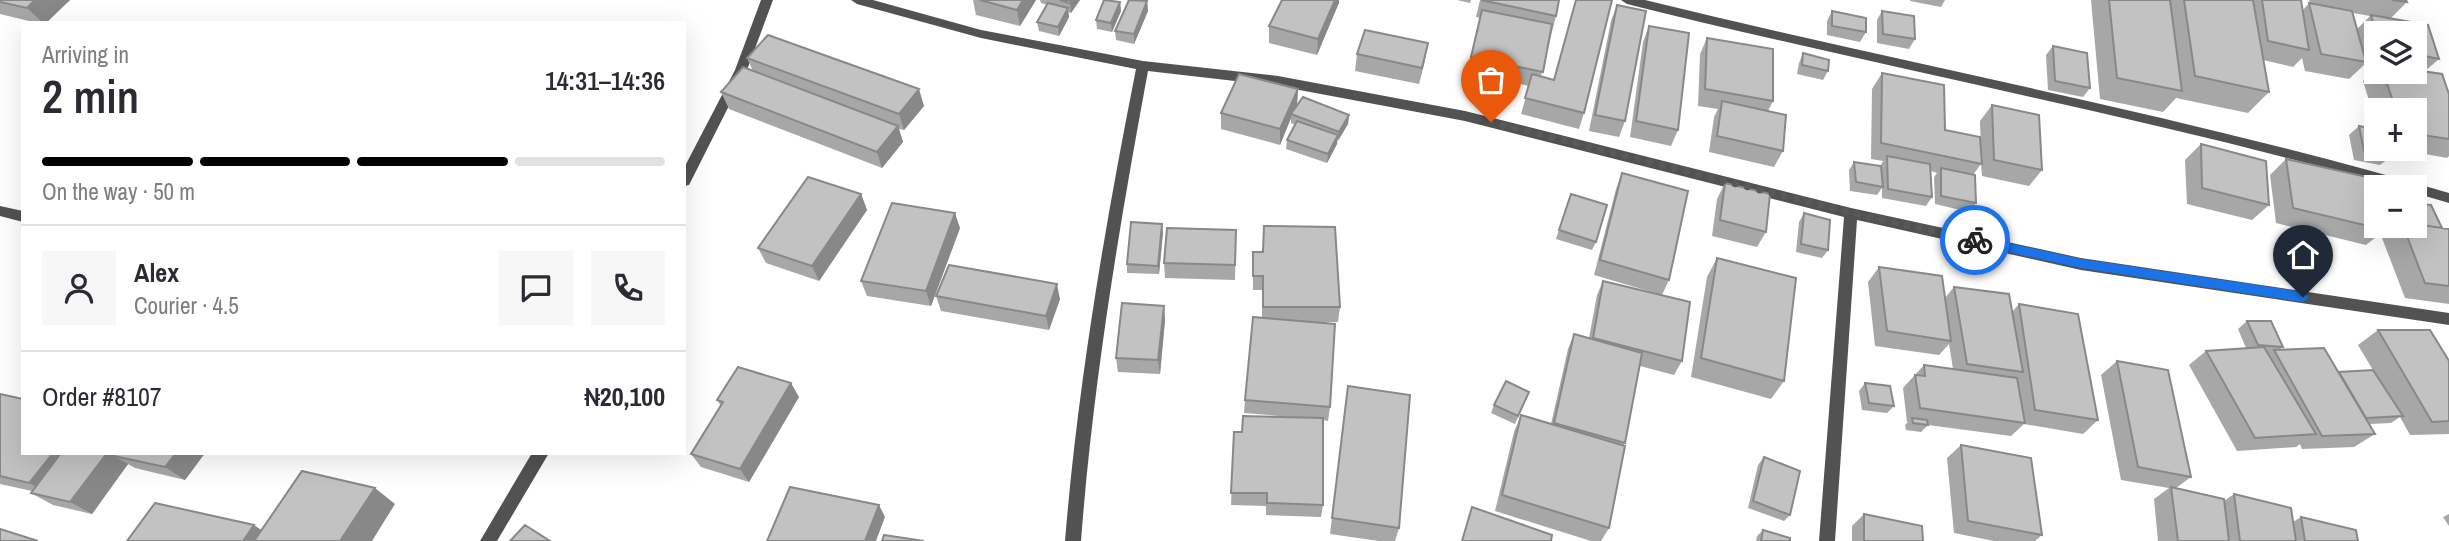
<!DOCTYPE html>
<meta charset="utf-8">
<style>
body{margin:0;font-family:"Archivo Narrow",sans-serif;background:#f7f7f7;color:#2b2b33;height:100vh;display:flex;flex-direction:column;font-size:26px;white-space:nowrap}
*{box-sizing:border-box;margin:0}
p{font-size:23px;color:#7c7c81}
.icon{flex:none;width:38px;height:38px;fill:none;stroke:currentColor;stroke-width:2;stroke-linecap:round;stroke-linejoin:round}
.map{position:relative;flex:1;overflow:hidden}
.side{position:absolute;left:21px;top:21px;width:665px;height:434px;display:flex;flex-direction:column;background:#fff;border-radius:0px;box-shadow:0 7px 28px #0002}
.side>*{flex:none}
.buttons{position:absolute;left:2364px;top:21px;display:grid;gap:14px}
.buttons a{display:grid;place-items:center;width:63px;height:63px;border-radius:0px;background:#fff;box-shadow:0 7px 28px #0002;font-size:35px}
.pin{position:absolute;display:grid;place-items:center;width:60px;height:60px;color:#fff;margin:-72px -30px;border-radius:50% 50% 50% 0;rotate:-45deg;box-shadow:0 0 7px #0007}
.pin .icon{rotate:45deg}
.courier{position:absolute;display:grid;place-items:center;width:70px;height:70px;margin:-35px;border:5px solid #1a73e8;border-radius:50%;background:#fff;color:#222;box-shadow:0 2px 9px #0007}
.overview em{font-style:normal;font-weight:600}
.overview div{display:flex;flex-direction:column-reverse}
.overview{display:flex;align-items:center;justify-content:space-between;height:119px;padding:0 21px}
h1{font-size:46px;font-weight:600;line-height:52px}
.bar{display:grid;grid-template-columns:repeat(4,1fr);gap:10px 7px;align-content:center;height:84px;padding:0 21px}
.bar i{height:9px;border-radius:5px;background:#e1e1e2}
.bar .current{background:#000}
.bar p{grid-column:span 4}
.line{display:flex;align-items:center;gap:18px;padding:0 21px;border-top:2px solid #e1e1e2}
.line div{flex:1}
.round{display:grid;place-items:center;flex:none;width:74px;height:74px;border-radius:0px;background:#f7f7f7}
.map>svg:first-child{display:block}
</style>
<div class="map">
<svg width="2449" height="541" viewBox="0 0 2449 541">
<rect width="100%" height="100%" fill="#fff"/>
<g fill="none" stroke-linecap="round" stroke-linejoin="round">
<path fill="#525252" fill-rule="evenodd" d="M 761,0 L 773,0 L 747,70 L 689,185 L 684,186 L 684,168 L 735,70 Z
M 851,0 L 873,0 L 981,30 L 1143,61 L 1278,76 L 1465,111 L 1851,208 L 2081,258 L 2449,313 L 2449,325 L 2081,270 L 1857,220 L 1835,541 L 1819,541 L 1844,217 L 1465,121 L 1278,86 L 1148,71 C 1119,227 1093,383 1081,541 L 1065,541 C 1078,382 1105,226 1136,69 L 981,38 L 857,4 Z
M 1621,0 L 1645,0 C 1913,66 2184,115 2449,193 L 2449,203 L 2415,193 L 2415,187 L 2396,187 C 2142,116 1883,68 1627,4 Z
M 0,206 L 23,211 L 23,222 L 0,216 Z
M 532,453 L 549,453 L 497,541 L 480,541 Z"/>
</g>
<path fill="#a7a7a7" fill-rule="evenodd" d="M 0,0 L 70,0 L 46,23 L 37,23 L 0,14 Z
M 973,0 L 1036,0 L 1020,26 L 976,15 Z
M 1040,0 L 1080,0 L 1071,13 L 1068,12 L 1069,17 L 1059,36 L 1039,31 L 1037,22 L 1047,5 L 1041,3 Z
M 1282,0 L 1339,0 L 1317,55 L 1269,43 L 1269,26 Z
M 1457,0 L 1471,0 L 1470,3 Z
M 1480,0 L 1556,16 L 1541,76 L 1584,113 L 1579,129 L 1521,114 L 1529,86 L 1467,73 L 1481,18 L 1476,17 Z
M 1910,0 L 1945,0 L 1941,7 L 1910,1 Z
M 2091,0 L 2253,0 L 2253,1 L 2254,0 L 2301,0 L 2303,10 L 2309,3 L 2311,4 L 2309,0 L 2406,0 L 2407,2 L 2391,18 L 2428,25 L 2439,59 L 2425,71 L 2442,74 L 2449,94 L 2449,156 L 2447,158 L 2420,153 L 2410,161 L 2388,159 L 2380,165 L 2354,160 L 2349,135 L 2359,126 L 2376,129 L 2376,149 L 2415,149 L 2415,110 L 2376,110 L 2376,123 L 2363,81 L 2376,68 L 2376,72 L 2415,72 L 2415,33 L 2376,33 L 2376,67 L 2364,65 L 2349,79 L 2305,71 L 2302,58 L 2293,67 L 2263,60 L 2269,92 L 2248,113 L 2176,98 L 2163,112 L 2100,99 ZM 2353,13 L 2370,16 L 2357,29 Z
M 1147,1 L 1148,11 L 1134,44 L 1116,40 L 1115,31 Z
M 1120,2 L 1121,11 L 1112,32 L 1097,29 L 1096,20 Z
M 1617,5 L 1625,121 L 1619,137 L 1589,131 L 1611,21 Z
M 1832,11 L 1866,32 L 1860,42 L 1827,35 L 1827,21 Z
M 1882,11 L 1915,39 L 1909,49 L 1877,43 L 1877,20 Z
M 1649,26 L 1678,130 L 1671,146 L 1630,137 L 1643,42 Z
M 1707,38 L 1773,101 L 1768,111 L 1783,151 L 1774,167 L 1709,152 L 1714,117 L 1718,109 L 1698,106 L 1700,54 Z
M 1428,43 L 1419,84 L 1355,71 L 1357,54 Z
M 2053,46 L 2090,88 L 2083,97 L 2048,90 L 2046,55 Z
M 1803,53 L 1828,71 L 1823,80 L 1797,74 L 1799,63 Z
M 747,58 L 924,106 L 904,130 L 899,129 L 903,142 L 882,168 L 729,109 L 721,92 L 753,71 Z
M 1882,73 L 1945,130 L 1981,152 L 1980,121 L 1992,105 L 2042,170 L 2029,186 L 1982,176 L 1981,164 L 1973,175 L 1976,203 L 1969,212 L 1935,204 L 1934,177 L 1937,173 L 1931,171 L 1932,197 L 1926,206 L 1882,198 L 1882,188 L 1877,195 L 1850,191 L 1849,170 L 1854,162 L 1881,167 L 1881,165 L 1883,161 L 1871,159 L 1872,89 Z
M 1298,89 L 1297,106 L 1349,115 L 1348,124 L 1337,141 L 1337,144 L 1327,163 L 1286,149 L 1287,140 L 1295,125 L 1291,123 L 1291,118 L 1280,145 L 1221,129 L 1221,113 Z
M 2201,144 L 2269,205 L 2252,220 L 2187,204 L 2185,160 Z
M 2286,159 L 2376,226 L 2415,226 L 2449,229 L 2449,304 L 2405,298 L 2382,238 L 2392,230 L 2385,230 L 2366,245 L 2276,223 L 2270,175 Z
M 1622,173 L 1669,280 L 1662,295 L 1594,275 L 1616,189 Z
M 1725,183 L 1766,232 L 1757,247 L 1712,236 L 1717,199 Z
M 861,194 L 867,210 L 819,281 L 766,263 L 758,248 Z
M 1571,194 L 1596,242 L 1592,250 L 1556,239 Z
M 1804,213 L 1828,250 L 1822,258 L 1796,252 L 1799,222 Z
M 1264,226 L 1340,307 L 1338,322 L 1309,322 L 1330,407 L 1328,421 L 1323,420 L 1323,505 L 1321,517 L 1266,515 L 1266,506 L 1231,505 L 1234,432 L 1242,432 L 1292,417 L 1244,413 L 1245,400 L 1262,318 L 1262,290 L 1253,290 L 1253,252 L 1263,252 Z
M 960,228 L 931,306 L 867,296 L 861,281 Z
M 1236,230 L 1235,280 L 1165,278 L 1164,263 Z
M 1163,232 L 1159,274 L 1127,273 L 1127,264 Z
M 1717,258 L 1784,381 L 1771,399 L 1691,377 L 1707,277 Z
M 1879,267 L 1945,298 L 1954,287 L 2012,312 L 2019,304 L 2098,420 L 2083,434 L 2024,424 L 2011,436 L 1928,425 L 1921,432 L 1906,430 L 1905,425 L 1908,422 L 1907,422 L 1903,388 L 1924,365 L 1953,369 L 1949,344 L 1939,355 L 1875,346 L 1868,282 Z
M 1603,281 L 1682,361 L 1674,375 L 1640,366 L 1624,445 L 1609,528 L 1601,541 L 1591,541 L 1495,511 L 1514,432 L 1521,415 L 1551,424 L 1568,349 L 1574,334 L 1589,338 L 1597,295 Z
M 936,296 L 1060,299 L 1049,330 L 941,311 Z
M 1164,306 L 1165,320 L 1160,374 L 1118,372 L 1116,358 Z
M 2247,321 L 2283,347 L 2280,349 L 2339,372 L 2373,370 L 2358,345 L 2378,330 L 2449,361 L 2449,434 L 2410,435 L 2400,417 L 2391,423 L 2370,424 L 2375,434 L 2354,447 L 2302,449 L 2300,444 L 2296,447 L 2237,451 L 2189,365 L 2206,351 L 2246,348 L 2238,329 Z
M 2117,361 L 2191,477 L 2176,488 L 2224,501 L 2234,494 L 2293,522 L 2301,517 L 2358,541 L 2158,541 L 2154,499 L 2169,488 L 2121,480 L 2101,375 Z
M 1865,383 L 1894,406 L 1887,413 L 1862,410 L 1859,391 Z
M 1348,386 L 1399,528 L 1395,541 L 1379,541 L 1330,534 Z
M 0,394 L 23,453 L 205,453 L 185,480 L 135,468 L 128,464 L 92,514 L 53,505 L 31,493 L 32,491 L 0,484 Z
M 799,397 L 749,482 L 701,467 L 691,454 L 721,406 L 717,400 Z
M 1526,399 L 1515,424 L 1491,413 L 1494,405 Z
M 1961,445 L 2042,535 L 2035,541 L 1994,541 L 1954,533 L 1947,458 Z
M 1764,457 L 1790,515 L 1784,521 L 1748,508 L 1758,465 Z
M 1864,514 L 1923,541 L 1852,541 L 1852,526 Z
M 2449,514 L 2449,526 L 2443,517 Z
M 1763,530 L 1790,541 L 1756,541 L 1757,536 Z"/>
<path fill="#888" d="M 35,0 L 70,0 L 46,23 L 43,23 L 27,8 Z
M 1023,0 L 1036,0 L 1020,26 L 1017,10 Z
M 1072,0 L 1080,0 L 1071,13 L 1070,3 Z
M 1335,0 L 1339,0 L 1339,3 L 1317,55 L 1318,39 Z
M 1147,1 L 1148,11 L 1134,44 L 1134,34 Z
M 1120,2 L 1121,11 L 1112,32 L 1111,23 Z
M 1068,8 L 1069,17 L 1059,36 L 1058,27 Z
M 1428,43 L 1425,60 L 1419,84 L 1422,68 Z
M 919,89 L 924,106 L 904,130 L 899,114 Z
M 1298,89 L 1297,106 L 1291,114 L 1291,118 L 1280,145 L 1280,129 Z
M 1349,115 L 1348,124 L 1338,141 L 1339,132 Z
M 898,126 L 903,142 L 882,168 L 877,152 Z
M 1338,135 L 1337,144 L 1327,163 L 1328,154 Z
M 861,194 L 867,210 L 819,281 L 812,266 Z
M 955,213 L 960,228 L 931,306 L 926,291 Z
M 1162,224 L 1163,232 L 1159,274 L 1158,266 Z
M 1057,284 L 1060,299 L 1049,330 L 1046,316 Z
M 1164,306 L 1165,320 L 1160,374 L 1158,360 Z
M 791,383 L 799,397 L 749,482 L 740,469 Z
M 53,453 L 84,453 L 51,495 L 29,483 Z
M 107,453 L 136,453 L 114,456 L 128,464 L 92,514 L 70,502 Z
M 176,453 L 205,453 L 185,480 L 165,467 Z
M 375,488 L 395,504 L 372,541 L 340,541 Z
M 879,505 L 885,517 L 876,541 L 865,541 Z
M 254,525 L 272,537 L 269,541 L 243,541 Z"/>
<path fill="#c2c2c2" stroke="#888" stroke-width="2" d="M 0,0 L 35,0 L 27,8 L 0,2 Z
M 980,0 L 1023,0 L 1017,10 Z
M 1060,0 L 1072,0 L 1070,3 Z
M 1104,0 L 1120,2 L 1111,23 L 1096,20 Z
M 1129,0 L 1147,1 L 1134,34 L 1115,31 Z
M 1282,0 L 1335,0 L 1318,39 L 1269,26 Z
M 1481,0 L 1559,0 L 1556,16 Z
M 1576,0 L 1612,0 L 1584,113 L 1525,98 L 1532,74 L 1554,80 Z
M 2109,0 L 2170,0 L 2182,91 L 2117,78 Z
M 2184,0 L 2253,0 L 2269,92 L 2195,76 Z
M 2262,0 L 2301,0 L 2309,50 L 2268,41 Z
M 2392,0 L 2406,0 L 2407,2 Z
M 1048,3 L 1068,8 L 1058,27 L 1037,22 Z
M 2309,3 L 2352,11 L 2366,62 L 2321,54 Z
M 1617,5 L 1646,11 L 1625,121 L 1595,115 Z
M 1482,10 L 1552,24 L 1543,72 L 1471,57 Z
M 1832,11 L 1866,18 L 1866,32 L 1832,26 Z
M 1882,11 L 1914,16 L 1915,39 L 1883,34 Z
M 2371,15 L 2428,25 L 2439,59 L 2415,54 L 2415,33 L 2376,33 Z
M 1649,26 L 1689,33 L 1678,130 L 1636,121 Z
M 1365,30 L 1428,43 L 1422,68 L 1357,54 Z
M 768,35 L 919,89 L 899,114 L 747,58 Z
M 1707,38 L 1773,49 L 1773,101 L 1705,89 Z
M 2053,46 L 2087,53 L 2090,88 L 2055,81 Z
M 1803,53 L 1829,60 L 1828,71 L 1802,65 Z
M 743,67 L 898,126 L 877,152 L 721,92 Z
M 2415,70 L 2442,74 L 2449,94 L 2449,139 L 2415,134 L 2415,110 L 2396,110 L 2383,72 L 2415,72 Z
M 1882,73 L 1944,85 L 1945,130 L 1980,137 L 1982,164 L 1881,143 Z
M 1239,74 L 1298,89 L 1280,129 L 1221,113 Z
M 1303,97 L 1349,115 L 1339,132 L 1291,114 Z
M 1722,101 L 1786,115 L 1783,151 L 1717,136 Z
M 1992,105 L 2039,115 L 2042,170 L 1994,160 Z
M 1297,121 L 1338,135 L 1328,154 L 1287,140 Z
M 2359,126 L 2376,129 L 2376,149 L 2388,149 L 2390,157 L 2364,151 Z
M 2201,144 L 2266,161 L 2269,205 L 2202,188 Z
M 2415,146 L 2418,146 L 2421,152 L 2396,149 L 2415,149 Z
M 1887,156 L 1930,164 L 1932,197 L 1888,189 Z
M 2286,159 L 2376,179 L 2378,187 L 2376,187 L 2376,226 L 2385,226 L 2385,230 L 2293,208 Z
M 1854,162 L 1881,166 L 1883,187 L 1856,182 Z
M 1941,168 L 1975,175 L 1976,203 L 1941,196 Z
M 1622,173 L 1688,191 L 1669,280 L 1600,260 Z
M 808,177 L 861,194 L 812,266 L 758,248 Z
M 1725,183 L 1770,194 L 1766,232 L 1720,220 Z
M 1571,194 L 1607,205 L 1596,242 L 1559,230 Z
M 892,203 L 955,213 L 926,291 L 861,281 Z
M 2415,204 L 2431,205 L 2442,228 L 2415,224 Z
M 1804,213 L 1830,220 L 1828,250 L 1801,244 Z
M 1131,222 L 1162,224 L 1158,266 L 1127,264 Z
M 2415,224 L 2449,229 L 2449,286 L 2425,283 L 2403,226 L 2415,226 Z
M 1264,226 L 1335,227 L 1340,307 L 1263,307 L 1263,276 L 1253,276 L 1253,252 L 1263,252 Z
M 1167,228 L 1236,230 L 1235,265 L 1164,263 Z
M 1717,258 L 1796,278 L 1784,381 L 1701,358 Z
M 949,265 L 1057,284 L 1046,316 L 936,296 Z
M 1879,267 L 1942,276 L 1951,341 L 1887,331 Z
M 1603,281 L 1690,302 L 1682,361 L 1593,338 Z
M 1954,287 L 2009,294 L 2023,372 L 1967,364 Z
M 1122,303 L 1164,306 L 1158,360 L 1116,358 Z
M 2019,304 L 2078,314 L 2098,420 L 2035,410 Z
M 1253,317 L 1335,324 L 1330,407 L 1245,400 Z
M 2247,321 L 2271,321 L 2283,347 L 2258,345 Z
M 2378,330 L 2430,330 L 2449,361 L 2449,421 L 2432,422 Z
M 1574,334 L 1642,353 L 1625,443 L 1554,423 Z
M 2264,347 L 2316,434 L 2255,438 L 2206,351 Z
M 2324,348 L 2375,434 L 2322,436 L 2274,350 Z
M 2117,361 L 2168,370 L 2191,477 L 2138,467 Z
M 1924,365 L 2017,378 L 2025,423 L 1920,408 L 1915,375 L 1925,376 Z
M 738,367 L 791,383 L 740,469 L 691,454 L 723,402 L 717,400 Z
M 2373,370 L 2403,416 L 2366,418 L 2339,372 Z
M 1506,381 L 1529,392 L 1518,416 L 1494,405 Z
M 1865,383 L 1890,386 L 1894,406 L 1869,403 Z
M 1348,386 L 1410,395 L 1399,528 L 1332,518 Z
M 0,394 L 23,399 L 23,453 L 53,453 L 29,483 L 0,476 Z
M 1521,415 L 1625,446 L 1609,528 L 1502,495 Z
M 1243,416 L 1323,418 L 1323,505 L 1267,503 L 1267,493 L 1231,493 L 1234,432 L 1242,432 Z
M 1912,418 L 1927,420 L 1928,425 L 1913,423 Z
M 1961,445 L 2031,458 L 2042,535 L 1968,521 Z
M 61,453 L 107,453 L 70,502 L 31,493 Z
M 116,453 L 176,453 L 165,467 L 114,456 Z
M 1764,457 L 1800,471 L 1790,515 L 1753,501 Z
M 302,471 L 375,488 L 340,541 L 254,541 Z
M 790,487 L 879,505 L 865,541 L 767,541 Z
M 2171,487 L 2224,499 L 2229,541 L 2178,541 Z
M 2234,494 L 2291,508 L 2296,541 L 2240,541 Z
M 155,503 L 254,525 L 243,541 L 127,541 Z
M 1472,507 L 1552,535 L 1551,541 L 1462,541 Z
M 1864,514 L 1922,526 L 1923,541 L 1864,541 Z
M 2301,517 L 2356,530 L 2358,541 L 2305,541 Z
M 525,525 L 550,541 L 510,541 Z
M 0,529 L 38,541 L 0,541 Z
M 1763,530 L 1790,538 L 1790,541 L 1761,541 Z
M 884,535 L 924,541 L 882,541 Z"/>
<path fill="#1a73e8" d="M 1975,236 L 2081,259 L 2303,292 L 2309,297 L 2303,302 L 2081,268 L 1971,244 L 1969,240 Z"/>
<g fill="none" stroke-linecap="round" stroke-linejoin="round">
<path stroke="#595959" stroke-width="7" stroke-dasharray="0 12.6" d="M 1491,122 L 1851,213 L 1975,240"/>
</g>
</svg>
<div class="buttons">
<a><svg class="icon" aria-label="layers" viewBox="0 0 24 24"><path d="M12 4l9 5-9 5-9-5zM3 14l9 5 9-5"/></svg></a>
<a>+</a>
<a>−</a>
</div>
<div class="pin" style="left:1491px;top:122px;background:#ea580c"><svg class="icon" aria-label="bag" viewBox="0 0 24 24"><path d="M5 8h14l-1 12H6zM9 8a3 3 0 0 1 6 0"/></svg></div>
<div class="pin" style="left:2303px;top:297px;background:#1f2937"><svg class="icon" aria-label="home" viewBox="0 0 24 24"><path d="M3 11l9-7 9 7M6 9v11h12V9"/></svg></div>
<div class="courier" style="left:1975px;top:240px"><svg class="icon" aria-label="bike" viewBox="0 0 24 24"><circle cx="6" cy="16" r="4"/><circle cx="18" cy="16" r="4"/><path d="M6 16l4-8h5l3 8M10 8l3 8H6M13 5h3"/></svg></div>
<section class="side">
<div class="overview"><div><h1>2 min</h1><p>Arriving in</p></div><em>14:31–14:36</em></div>
<div class="bar"><i class="current"></i><i class="current"></i><i class="current"></i><i></i><p>On the way · 50 m</p></div>
<div class="line" style="height:126px"><a class="round"><svg class="icon" aria-label="person" viewBox="0 0 24 24"><circle cx="12" cy="8" r="4"/><path d="M4 21q1-7 8-7t8 7"/></svg></a><div><b>Alex</b><p>Courier · 4.5</p></div><a class="round"><svg class="icon" aria-label="chat" viewBox="0 0 24 24"><path d="M4 5h16v11H9l-5 4z"/></svg></a><a class="round"><svg class="icon" aria-label="phone" viewBox="0 0 24 24"><path d="M5 4h4l2 5-3 2q2 4 5 5l2-3 5 2v4C11 20 4 13 5 4z"/></svg></a></div>
<div class="line" style="height:91px"><div>Order #8107</div><b>₦20,100</b></div>
</section>
</div>
